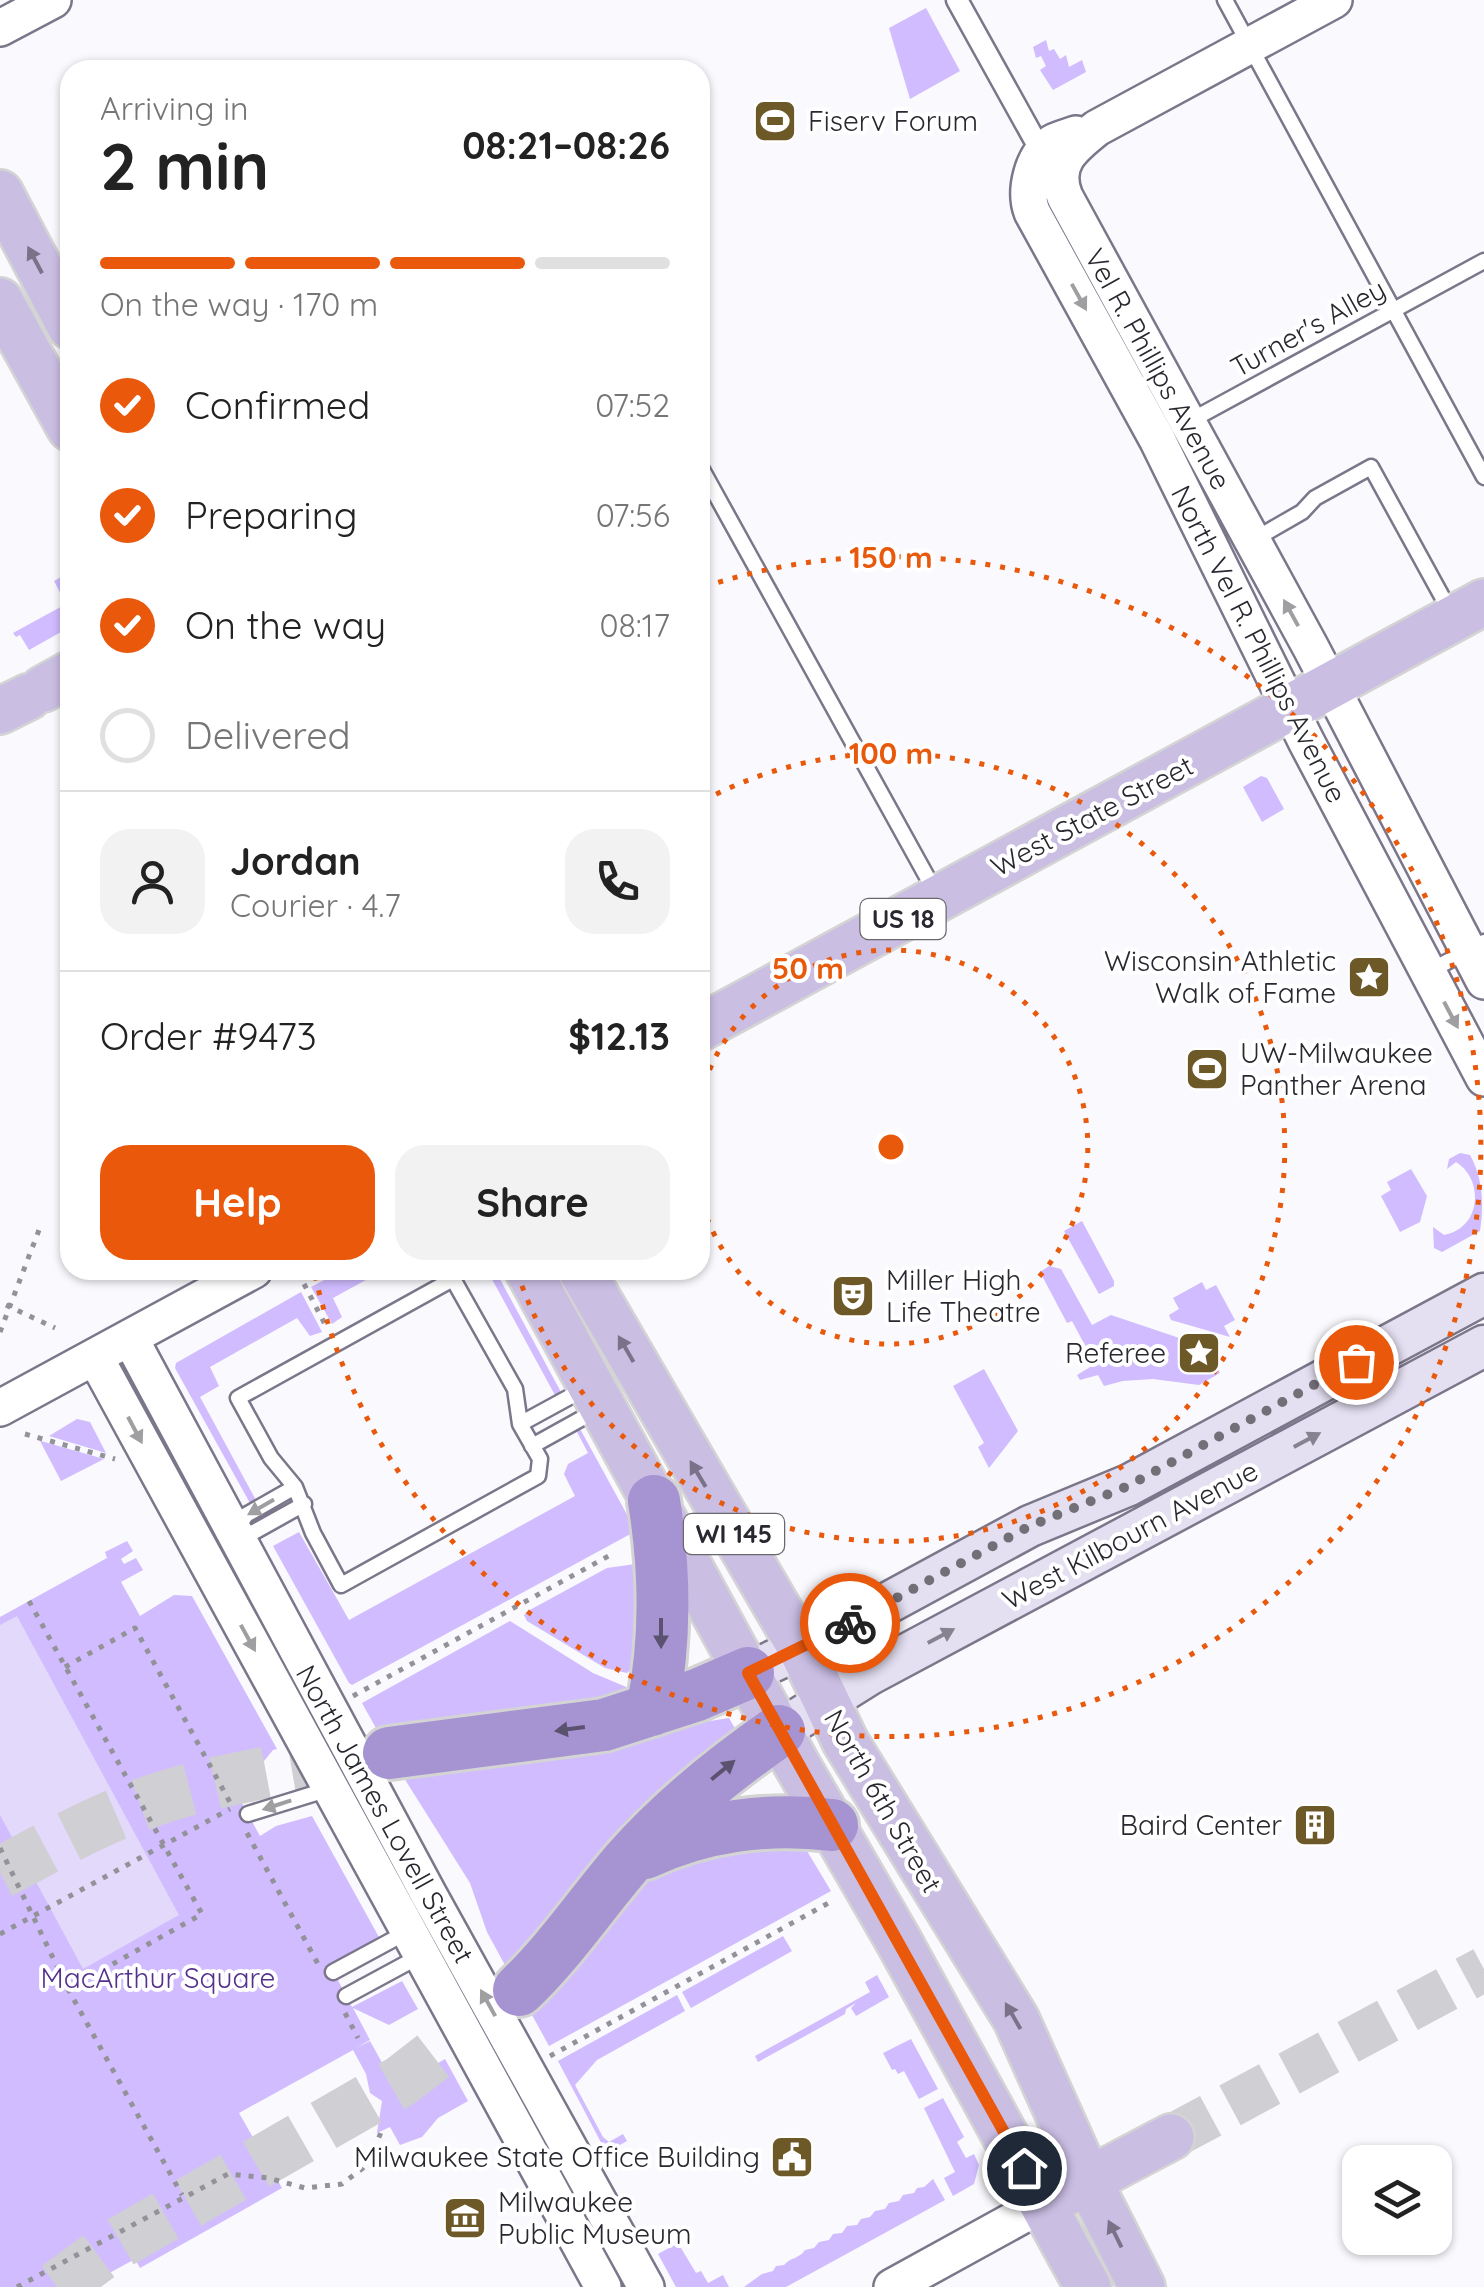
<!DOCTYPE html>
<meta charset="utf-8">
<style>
body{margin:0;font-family:Quicksand,sans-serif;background:#f2f2f2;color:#222;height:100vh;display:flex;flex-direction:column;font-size:38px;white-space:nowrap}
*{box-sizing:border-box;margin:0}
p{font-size:32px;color:#767676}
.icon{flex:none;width:55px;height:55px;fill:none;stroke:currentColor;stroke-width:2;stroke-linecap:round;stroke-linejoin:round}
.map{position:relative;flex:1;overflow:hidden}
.details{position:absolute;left:60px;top:60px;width:650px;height:1220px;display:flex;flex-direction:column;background:#fff;border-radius:30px;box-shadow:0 2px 8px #0004}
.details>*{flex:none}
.tools{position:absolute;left:1342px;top:2145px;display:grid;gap:20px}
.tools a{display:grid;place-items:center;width:110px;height:110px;border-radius:20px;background:#fff;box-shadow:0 2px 8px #0004;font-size:50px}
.pin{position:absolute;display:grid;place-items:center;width:85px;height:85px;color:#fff;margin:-42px;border:5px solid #fff;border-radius:50%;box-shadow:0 2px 10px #0007}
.courier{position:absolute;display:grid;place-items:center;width:100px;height:100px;margin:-50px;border:8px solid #ea580c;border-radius:50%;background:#fff;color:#222;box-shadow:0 2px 12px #0007}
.overview em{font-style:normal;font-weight:800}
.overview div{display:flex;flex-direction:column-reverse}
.overview{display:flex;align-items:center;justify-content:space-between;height:170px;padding:0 40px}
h1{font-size:65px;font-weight:800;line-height:75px}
.bar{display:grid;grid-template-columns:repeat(4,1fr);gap:15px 10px;align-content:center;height:120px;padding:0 40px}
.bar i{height:12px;border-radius:8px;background:#e0e0e0}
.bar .active{background:#ea580c}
.bar p{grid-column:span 4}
.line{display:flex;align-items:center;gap:25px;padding:0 40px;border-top:2px solid #e0e0e0}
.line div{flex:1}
.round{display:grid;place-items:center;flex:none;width:105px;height:105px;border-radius:30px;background:#f2f2f2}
ol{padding:0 40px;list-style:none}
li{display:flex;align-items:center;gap:30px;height:110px}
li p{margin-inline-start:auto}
li .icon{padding:10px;border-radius:50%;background:#ea580c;color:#fff;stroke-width:4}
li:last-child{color:#767676}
li i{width:55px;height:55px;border:5px solid #e0e0e0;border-radius:50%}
.action{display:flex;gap:20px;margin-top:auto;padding:20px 40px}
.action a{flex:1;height:115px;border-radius:30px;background:#ea580c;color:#fff;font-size:40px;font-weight:800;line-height:115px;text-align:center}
.action a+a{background:#f2f2f2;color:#222}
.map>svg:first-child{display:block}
</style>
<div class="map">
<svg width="1484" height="2287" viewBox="0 0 1484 2287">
<rect width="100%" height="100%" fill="#faf9fd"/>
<path fill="#d0bcff" d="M 926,8 L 960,71 L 910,99 L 889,28 Z
M 1046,40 L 1049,51 L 1054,49 L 1060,59 L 1066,55 L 1069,67 L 1082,60 L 1086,72 L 1053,90 L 1040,70 L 1046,66 L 1041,56 L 1036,58 L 1033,47 Z
M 70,572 L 70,627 L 29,650 L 20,635 L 16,637 L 13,633 L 66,604 L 54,581 Z
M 1261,776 L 1267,778 L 1284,809 L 1262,822 L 1243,787 Z
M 1460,1153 L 1470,1155 C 1483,1179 1484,1204 1480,1231 L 1442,1252 L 1434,1248 L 1433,1227 L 1444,1235 C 1482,1228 1484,1179 1456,1162 L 1447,1169 L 1449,1159 Z
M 1411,1169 L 1427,1196 L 1420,1222 L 1400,1232 L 1381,1196 L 1391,1190 L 1387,1182 Z
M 1082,1221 L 1114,1281 L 1114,1286 L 1099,1294 L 1064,1231 Z
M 1049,1266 L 1061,1269 L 1092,1325 L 1111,1315 L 1200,1345 L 1191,1354 L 1194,1360 L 1211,1357 L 1220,1373 L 1199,1385 L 1153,1379 L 1123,1381 L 1104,1386 L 1098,1375 L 1080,1380 L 1077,1375 L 1095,1364 L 1072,1321 L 1067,1323 L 1040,1272 Z
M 343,1270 L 384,1270 L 333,1298 L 342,1317 L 332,1324 L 311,1287 Z
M 487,1270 L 495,1270 L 562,1394 L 556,1397 Z
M 1202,1282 L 1206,1290 L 1216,1285 L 1235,1320 L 1224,1326 L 1230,1337 L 1171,1320 L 1169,1315 L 1179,1309 L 1173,1298 Z
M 301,1292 L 322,1332 L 310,1336 L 297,1318 L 210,1367 L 219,1386 L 200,1397 L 257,1502 L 251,1505 L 175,1368 L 176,1363 Z
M 984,1369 L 1018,1431 L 989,1468 L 978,1447 L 984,1443 L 953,1386 Z
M 77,1419 L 90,1422 L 106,1453 L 49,1436 Z
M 579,1427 L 636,1531 L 352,1685 L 349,1683 L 273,1546 L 299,1532 L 349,1620 L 575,1496 L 564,1474 L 568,1464 L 588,1453 L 576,1430 Z
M 40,1441 L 41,1441 L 104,1459 L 61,1481 Z
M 127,1541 L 133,1551 L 121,1559 L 124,1564 L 136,1558 L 143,1570 L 121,1582 L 140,1616 L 174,1595 L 192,1596 L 277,1749 L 273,1750 L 237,1794 L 260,1836 L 276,1826 L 312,1816 L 380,1939 L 331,1967 L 352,2007 L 402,1981 L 418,2009 L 389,2025 L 353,2008 L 370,2040 L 356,2048 L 370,2041 L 396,2088 L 445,2059 L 468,2101 L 438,2118 L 422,2137 L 400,2145 L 390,2127 L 377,2133 L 382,2101 L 370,2093 L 366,2074 L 353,2050 L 239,2113 L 282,2188 L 140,2268 L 135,2259 L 84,2287 L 0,2287 L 0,1617 L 107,1558 L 105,1552 Z
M 635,1564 C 636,1590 647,1657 627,1673 L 605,1668 L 527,1621 L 524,1615 L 528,1611 L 607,1568 Z
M 510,1621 L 593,1673 L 631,1689 L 615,1699 L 381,1737 L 362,1703 Z
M 729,1718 L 737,1732 L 620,1833 L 571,1887 L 539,1943 L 512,1978 L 487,1932 L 470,1883 L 399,1770 Z
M 795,1831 L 831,1891 L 549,2046 L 526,2004 L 653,1868 Z
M 783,1936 L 792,1951 L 691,2008 L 682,1992 Z
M 877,1975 L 889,1997 L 856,2016 L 851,2008 L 856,2003 L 846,2009 L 845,2014 L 758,2062 L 755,2056 L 870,1992 L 865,1982 Z
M 677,1995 L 685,2011 L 597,2060 L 575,2085 L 603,2137 L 609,2142 L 623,2134 L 627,2141 L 611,2150 L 605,2150 L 558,2061 Z
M 911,2039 L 938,2089 L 919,2099 L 904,2071 L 898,2074 L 895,2069 L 892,2070 L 883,2053 Z
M 943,2098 L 964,2137 L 957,2142 L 966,2158 L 974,2154 L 979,2165 L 974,2184 L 953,2196 L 944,2178 L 955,2172 L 924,2108 Z
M 933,2179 L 945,2200 L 786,2287 L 744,2287 L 762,2274 L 773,2271 L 776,2266 L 784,2265 C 791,2257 799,2259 805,2250 L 814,2248 L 819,2242 L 829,2240 L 833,2234 L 842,2233 L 847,2226 L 857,2225 L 861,2219 L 870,2217 L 875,2211 L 885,2209 L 889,2203 L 899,2201 L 903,2195 L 914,2193 L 917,2188 L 924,2187 Z
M 678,2243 L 696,2273 L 701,2271 L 708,2283 L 723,2275 L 729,2287 L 676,2287 L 658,2254 Z"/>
<path fill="#e2d9fb" d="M 17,1616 L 179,1915 L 83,1969 L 0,1815 L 0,1625 Z"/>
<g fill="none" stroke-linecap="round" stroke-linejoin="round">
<path stroke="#d0cfd4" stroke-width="45" stroke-dasharray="45 22" stroke-linecap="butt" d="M 1171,2137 L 1484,1969"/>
<path stroke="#d0cfd4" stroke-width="52" stroke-dasharray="52 26" stroke-linecap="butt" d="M 0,1873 C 54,1844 110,1813 170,1795 C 235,1776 301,1766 368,1756
M 57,2287 L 110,2248 L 401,2081 L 506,2000"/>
<g stroke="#7b7689" stroke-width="19">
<path id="service" d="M 1225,0 L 1484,477
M 1188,422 L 1484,261
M 700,466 L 937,895
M 1255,539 L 1302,512 L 1315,498 L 1371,467 L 1451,613
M 1428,972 L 1484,942
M 453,1279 L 515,1389 L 520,1424 L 540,1459 L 538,1476 L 341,1585 L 313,1533 L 295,1487 L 271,1458 L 238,1398 Z
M 520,1424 L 586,1388
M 532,1446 L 597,1410
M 236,1530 L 246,1515 L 295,1487
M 239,1534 L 254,1532 L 304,1504
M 248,1814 L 329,1789
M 333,1972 L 407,1932
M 346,1996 L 420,1956"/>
</g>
<g stroke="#7b7689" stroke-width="25">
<path id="pedestrian" d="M 957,0 L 1042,153"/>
</g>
<g stroke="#7b7689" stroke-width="40">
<path id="tertiary" d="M 1334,0 L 1097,128 C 1073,147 1051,164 1065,197 L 1311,648 L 1484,981
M 0,28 L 53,0
M 1076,134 C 1068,137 1059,139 1052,143 C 1032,156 1024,191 1032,212 L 1157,439 L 1306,741 L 1484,1078
M 130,1338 L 429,1895 L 646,2287
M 95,1357 L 603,2287
M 0,1408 L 254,1270
M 892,2287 L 1043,2204"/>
</g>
<g stroke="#7b7689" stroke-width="45">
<path id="secondary" d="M 748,1673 L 827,1636 L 1030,1526 L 1129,1485 L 1484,1294
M 779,1731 L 870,1674 L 1484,1346"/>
</g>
<g stroke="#d4d4d5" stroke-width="50">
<path id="primary" d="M 0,193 L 70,326
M 0,301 L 70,428
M 43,689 L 70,674
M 0,711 L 28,697
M 700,1028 L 1484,602
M 528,1270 L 797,1765 L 898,1940 L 1088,2287
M 581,1270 L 801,1648 L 845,1741 L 1016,2019 L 1089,2182 L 1142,2287
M 1063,2194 L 1171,2137"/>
</g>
<g stroke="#d4d4d5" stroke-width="58">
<path id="motorway" d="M 652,1710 C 666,1643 665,1569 654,1501
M 389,1753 L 604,1725 L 697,1695 L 748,1673
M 645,1853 C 703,1826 768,1817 832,1825
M 519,1990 C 560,1951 591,1904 628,1861 C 673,1810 724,1769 779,1731"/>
</g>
<path stroke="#939298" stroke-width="5" stroke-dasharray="5 8" stroke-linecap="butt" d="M 304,1284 L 327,1328
M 6,1305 L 55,1328
M 0,1332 L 39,1230
M 25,1434 L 115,1459
M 29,1601 L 202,1914 L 68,1989
M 65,1667 L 135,1628 L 232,1806
M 353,1696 L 614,1553
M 247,1833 L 318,1964
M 0,1848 L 68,1989 L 182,2195
M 0,1934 L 230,1809
M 345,2013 L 358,2038
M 550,2056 L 834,1900
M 17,2287 L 228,2174 L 268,2178 L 305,2188 L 342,2184 L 363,2168 L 372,2156 L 381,2132"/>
<use href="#service" stroke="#fff" stroke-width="14"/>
<use href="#pedestrian" stroke="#fff" stroke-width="20"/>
<use href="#tertiary" stroke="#fff" stroke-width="35"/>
<use href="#secondary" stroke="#e4dff1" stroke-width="40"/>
<use href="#primary" stroke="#cabee3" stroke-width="45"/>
<use href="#motorway" stroke="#a693d1" stroke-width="52"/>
</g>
<defs><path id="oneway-solid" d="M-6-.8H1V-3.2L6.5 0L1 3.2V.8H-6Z" transform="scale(2.5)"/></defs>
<g fill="#7a7289">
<use href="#oneway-solid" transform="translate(35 260) rotate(-118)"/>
<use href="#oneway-solid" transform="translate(626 1349) rotate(-120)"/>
<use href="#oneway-solid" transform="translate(698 1474) rotate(-121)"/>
<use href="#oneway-solid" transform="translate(1013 2016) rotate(-120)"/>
<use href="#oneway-solid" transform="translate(1115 2234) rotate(-116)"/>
</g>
<g fill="#9f9ea1">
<use href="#oneway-solid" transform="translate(1079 297) rotate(61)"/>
<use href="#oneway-solid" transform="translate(1291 613) rotate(-119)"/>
<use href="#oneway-solid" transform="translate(1451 1015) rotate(62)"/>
<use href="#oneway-solid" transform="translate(135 1430) rotate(62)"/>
<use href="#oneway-solid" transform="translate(261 1507) rotate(150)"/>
<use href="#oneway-solid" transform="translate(248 1638) rotate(61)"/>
<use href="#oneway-solid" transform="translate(277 1805) rotate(162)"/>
<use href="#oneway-solid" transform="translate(488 2003) rotate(-119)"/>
</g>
<g fill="#868390">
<use href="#oneway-solid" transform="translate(1307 1440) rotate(-28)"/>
<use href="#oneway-solid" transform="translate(941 1636) rotate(-28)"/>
</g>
<g fill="#5b5270">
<use href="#oneway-solid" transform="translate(661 1633) rotate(90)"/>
<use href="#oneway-solid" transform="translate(570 1729) rotate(172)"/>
<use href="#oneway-solid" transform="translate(723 1770) rotate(-39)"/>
</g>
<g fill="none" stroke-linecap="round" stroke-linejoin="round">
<path stroke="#727077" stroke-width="10" stroke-dasharray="0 18" d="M 850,1623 L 1030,1526 L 1128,1486 L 1356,1362"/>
<path stroke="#ea580c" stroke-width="12" d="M 850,1623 L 748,1673 L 1024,2168"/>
</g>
<g fill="none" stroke="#e8590c" stroke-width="5" stroke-dasharray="5 10">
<path d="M700 1098A197 197 0 1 1 700 1196"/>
<path d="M703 801A394 394 0 1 1 517 1272"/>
<path d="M704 587A590 590 0 1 1 315 1275"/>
</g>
<defs>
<g id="stadium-square" transform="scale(2.25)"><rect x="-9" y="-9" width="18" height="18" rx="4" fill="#6c5927" stroke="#fff"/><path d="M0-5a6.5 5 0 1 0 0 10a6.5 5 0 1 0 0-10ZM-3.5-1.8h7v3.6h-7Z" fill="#fff"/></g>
<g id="sight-square" transform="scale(2.25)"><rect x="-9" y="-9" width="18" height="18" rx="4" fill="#6c5927" stroke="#fff"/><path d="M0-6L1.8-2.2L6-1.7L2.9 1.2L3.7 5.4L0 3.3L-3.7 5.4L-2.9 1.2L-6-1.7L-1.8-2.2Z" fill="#fff"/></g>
<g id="theatre-square" transform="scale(2.25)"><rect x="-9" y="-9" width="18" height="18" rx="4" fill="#6c5927" stroke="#fff"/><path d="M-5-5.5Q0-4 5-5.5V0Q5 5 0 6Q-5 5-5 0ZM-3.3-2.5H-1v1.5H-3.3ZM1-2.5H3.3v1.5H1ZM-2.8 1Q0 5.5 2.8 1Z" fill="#fff"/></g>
<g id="building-square" transform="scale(2.25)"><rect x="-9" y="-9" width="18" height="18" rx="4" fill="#6c5927" stroke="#fff"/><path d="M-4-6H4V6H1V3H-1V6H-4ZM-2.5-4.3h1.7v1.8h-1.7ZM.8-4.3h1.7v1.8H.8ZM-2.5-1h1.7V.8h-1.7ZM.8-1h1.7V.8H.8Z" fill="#fff"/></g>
<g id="civic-square" transform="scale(2.25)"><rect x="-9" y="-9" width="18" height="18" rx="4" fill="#6c5927" stroke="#fff"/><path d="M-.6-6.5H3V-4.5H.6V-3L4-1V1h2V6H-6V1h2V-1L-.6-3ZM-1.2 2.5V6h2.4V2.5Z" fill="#fff"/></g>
<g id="museum-square" transform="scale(2.25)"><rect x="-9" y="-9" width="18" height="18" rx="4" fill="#6c5927" stroke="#fff"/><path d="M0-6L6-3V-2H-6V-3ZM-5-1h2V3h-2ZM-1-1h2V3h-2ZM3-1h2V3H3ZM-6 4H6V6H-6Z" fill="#fff"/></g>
</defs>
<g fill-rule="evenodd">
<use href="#stadium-square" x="775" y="121"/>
<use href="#sight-square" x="1369" y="977"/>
<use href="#stadium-square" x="1207" y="1069"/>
<use href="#theatre-square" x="853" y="1296"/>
<use href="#sight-square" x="1199" y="1353"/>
<use href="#building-square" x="1315" y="1825"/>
<use href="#civic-square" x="792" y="2157"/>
<use href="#museum-square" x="465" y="2218"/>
</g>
<g text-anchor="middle" stroke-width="8" stroke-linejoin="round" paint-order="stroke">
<g fill="#fff" stroke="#69686d" stroke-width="2.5">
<rect x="860.5" y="899" width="85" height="40" rx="8"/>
<rect x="684" y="1514" width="100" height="40" rx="8"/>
</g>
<g font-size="25" font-weight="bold" fill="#29272f">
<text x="903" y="928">US 18</text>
<text x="734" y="1543">WI 145</text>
</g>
<g font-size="28" fill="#29272f" stroke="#fff" text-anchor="start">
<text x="808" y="131">Fiserv Forum</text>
<text x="1336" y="971" text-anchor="end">Wisconsin Athletic<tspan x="1336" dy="32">Walk of Fame</tspan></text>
<text x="1240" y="1063">UW-Milwaukee<tspan x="1240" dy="32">Panther Arena</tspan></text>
<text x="886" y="1290">Miller High<tspan x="886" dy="32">Life Theatre</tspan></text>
<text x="1166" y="1363" text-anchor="end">Referee</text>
<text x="1282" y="1835" text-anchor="end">Baird Center</text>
<text x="760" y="2167" text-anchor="end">Milwaukee State Office Building</text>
<text x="498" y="2212">Milwaukee<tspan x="498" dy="32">Public Museum</tspan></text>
</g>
<g font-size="28" fill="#29272f" stroke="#fff">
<text transform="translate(1308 328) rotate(-29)" y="10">Turner's Alley</text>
<text transform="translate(1158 369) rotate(61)" y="10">Vel R. Phillips Avenue</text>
<text transform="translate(1259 644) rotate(63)" y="10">North Vel R. Phillips Avenue</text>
<text transform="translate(1092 816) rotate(-28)" y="10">West State Street</text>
<text transform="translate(1130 1535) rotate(-28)" y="10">West Kilbourn Avenue</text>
<text transform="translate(883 1801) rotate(60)" y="10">North 6th Street</text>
<text transform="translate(385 1814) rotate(61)" y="10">North James Lovell Street</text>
</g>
<g font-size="28" fill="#55308d" stroke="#fff">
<text x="158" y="1988">MacArthur Square</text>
</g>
</g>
<circle cx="891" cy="1147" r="15" fill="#e8590c" stroke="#fff" stroke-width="5"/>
<g font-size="30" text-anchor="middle" font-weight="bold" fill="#e8590c" stroke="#fff" stroke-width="8" stroke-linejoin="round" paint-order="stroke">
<text x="891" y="568">150 m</text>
<text x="891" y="764">100 m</text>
<text x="808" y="979">50 m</text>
</g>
</svg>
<div class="tools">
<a><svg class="icon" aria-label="layers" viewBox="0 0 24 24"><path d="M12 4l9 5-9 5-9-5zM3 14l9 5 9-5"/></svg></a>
</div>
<div class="pin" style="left:1356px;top:1362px;background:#ea580c"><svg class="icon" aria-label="bag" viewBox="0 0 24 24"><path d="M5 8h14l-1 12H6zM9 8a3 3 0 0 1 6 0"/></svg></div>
<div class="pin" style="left:1024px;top:2168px;background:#1f2937"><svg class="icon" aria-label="home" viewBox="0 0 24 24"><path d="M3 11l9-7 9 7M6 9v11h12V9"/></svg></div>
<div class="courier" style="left:850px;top:1623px"><svg class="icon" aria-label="bike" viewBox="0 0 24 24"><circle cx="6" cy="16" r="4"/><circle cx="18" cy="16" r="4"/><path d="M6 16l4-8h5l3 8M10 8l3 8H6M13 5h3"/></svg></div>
<section class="details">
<div class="overview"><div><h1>2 min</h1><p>Arriving in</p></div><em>08:21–08:26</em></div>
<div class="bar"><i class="active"></i><i class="active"></i><i class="active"></i><i></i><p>On the way · 170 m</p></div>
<ol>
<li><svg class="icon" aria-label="check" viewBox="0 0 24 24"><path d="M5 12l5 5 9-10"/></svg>Confirmed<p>07:52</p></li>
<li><svg class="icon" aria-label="check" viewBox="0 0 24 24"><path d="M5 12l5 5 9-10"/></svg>Preparing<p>07:56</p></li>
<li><svg class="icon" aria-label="check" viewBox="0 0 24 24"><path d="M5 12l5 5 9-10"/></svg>On the way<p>08:17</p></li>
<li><i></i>Delivered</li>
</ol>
<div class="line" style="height:180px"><a class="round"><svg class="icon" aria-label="person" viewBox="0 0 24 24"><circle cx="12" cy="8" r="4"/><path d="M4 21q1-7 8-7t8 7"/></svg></a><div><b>Jordan</b><p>Courier · 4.7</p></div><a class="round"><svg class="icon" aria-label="phone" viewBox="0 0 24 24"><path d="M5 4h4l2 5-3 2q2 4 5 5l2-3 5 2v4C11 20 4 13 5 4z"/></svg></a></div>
<div class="line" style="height:130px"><div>Order #9473</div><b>$12.13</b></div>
<div class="action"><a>Help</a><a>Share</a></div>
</section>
</div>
